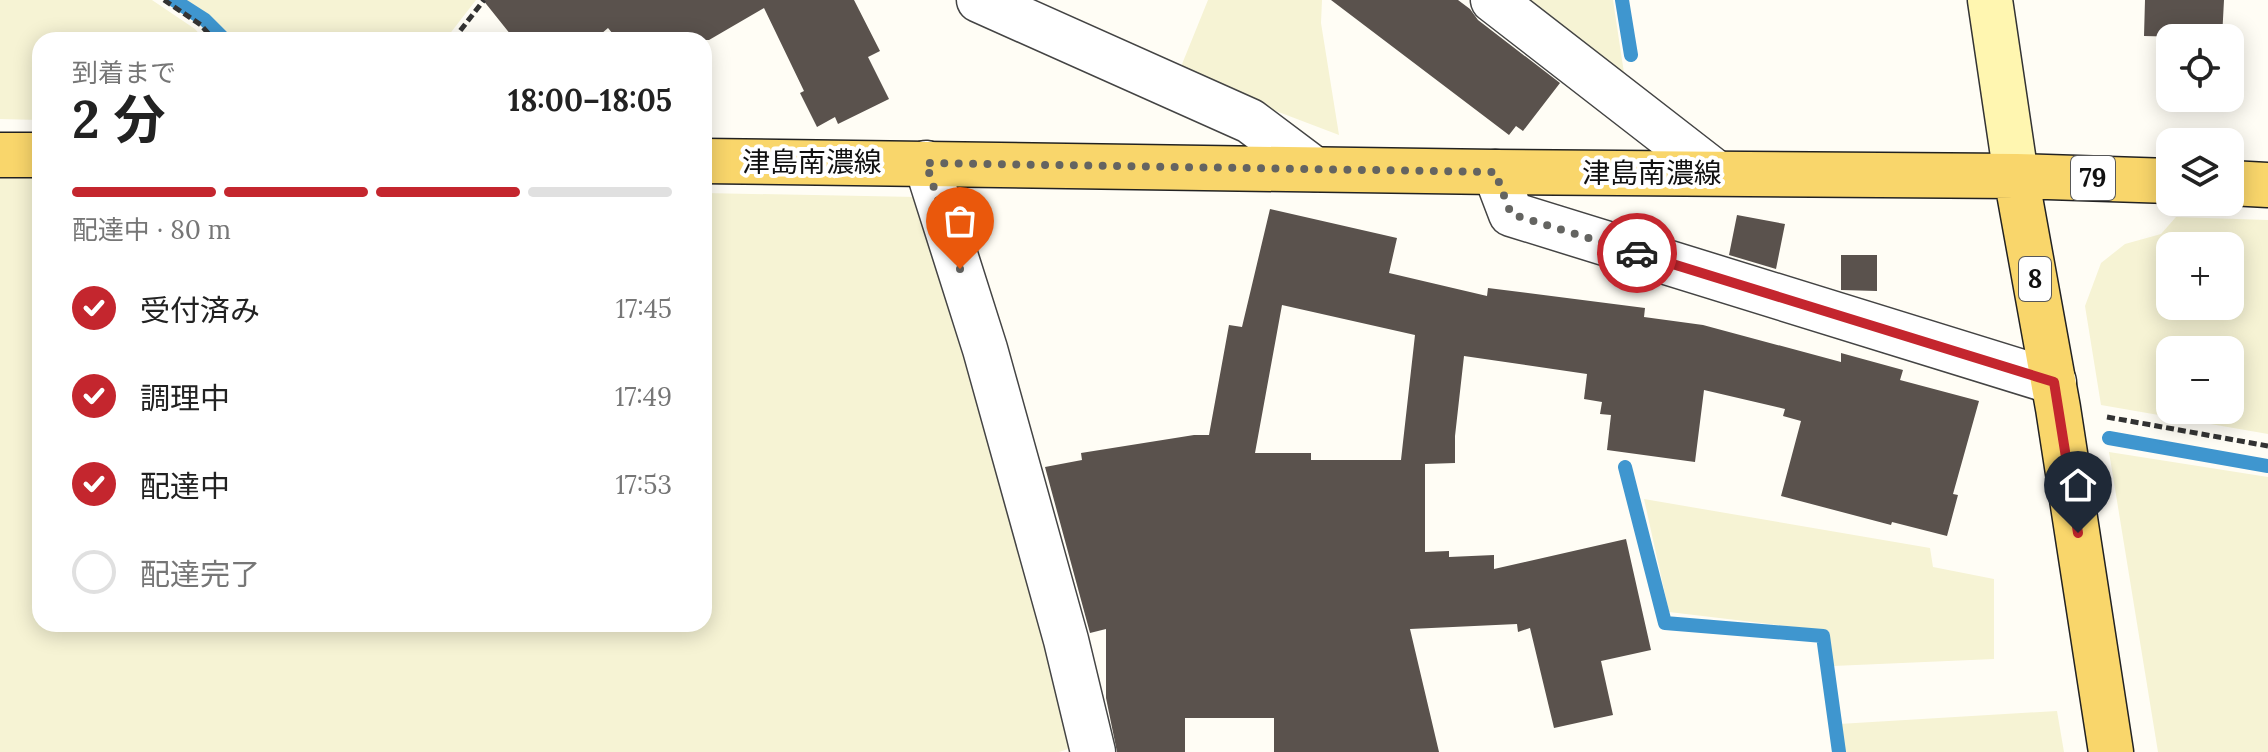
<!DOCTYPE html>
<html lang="ja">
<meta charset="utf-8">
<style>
body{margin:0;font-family:Lora,"Noto Sans JP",serif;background:#f6f6f6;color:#222;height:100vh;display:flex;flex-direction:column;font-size:30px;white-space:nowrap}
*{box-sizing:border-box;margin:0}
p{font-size:26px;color:#767676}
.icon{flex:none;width:44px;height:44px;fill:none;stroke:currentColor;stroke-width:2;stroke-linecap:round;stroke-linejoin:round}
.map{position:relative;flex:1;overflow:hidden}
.sheet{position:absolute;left:32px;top:32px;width:680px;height:600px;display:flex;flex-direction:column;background:#fff;border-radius:24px;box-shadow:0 4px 20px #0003}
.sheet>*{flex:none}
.buttons{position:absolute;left:2156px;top:24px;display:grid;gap:16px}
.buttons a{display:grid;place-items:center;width:88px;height:88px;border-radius:16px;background:#fff;box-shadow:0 4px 20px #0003;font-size:40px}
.pin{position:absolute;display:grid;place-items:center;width:68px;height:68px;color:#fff;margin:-82px -34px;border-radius:50% 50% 50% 0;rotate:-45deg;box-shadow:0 0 8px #0007}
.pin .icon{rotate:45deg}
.courier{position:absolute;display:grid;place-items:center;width:80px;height:80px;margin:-40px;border:6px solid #c4262e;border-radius:50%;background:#fff;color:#222;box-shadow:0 2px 10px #0007}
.headline em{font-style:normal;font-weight:700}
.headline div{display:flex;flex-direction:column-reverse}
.headline{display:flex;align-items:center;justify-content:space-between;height:136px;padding:0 40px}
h1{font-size:52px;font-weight:700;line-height:60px}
.bar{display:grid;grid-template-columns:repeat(4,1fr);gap:12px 8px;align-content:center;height:96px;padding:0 40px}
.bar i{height:10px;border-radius:6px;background:#e0e0e0}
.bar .selected{background:#c4262e}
.bar p{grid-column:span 4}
ol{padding:0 40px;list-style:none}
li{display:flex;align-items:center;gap:24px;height:88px}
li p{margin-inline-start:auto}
li .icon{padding:8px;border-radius:50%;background:#c4262e;color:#fff;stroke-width:4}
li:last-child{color:#767676}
li i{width:44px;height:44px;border:4px solid #e0e0e0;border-radius:50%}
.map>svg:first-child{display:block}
</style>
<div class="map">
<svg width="2268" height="752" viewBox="0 0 2268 752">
<rect width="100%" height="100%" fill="#fffdf5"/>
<path fill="#f6f3d4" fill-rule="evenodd" d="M 0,0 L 152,0 L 195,29 L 205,40 L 40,40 L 40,120 L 0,119 Z
M 186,0 L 476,0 L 445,40 L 235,40 L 210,16 Z
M 1208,0 L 1322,0 L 1321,23 L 1339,135 L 1178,74 Z
M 1523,0 L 1613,0 L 1624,73 Z
M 0,177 L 40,178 L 40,624 L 704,624 L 704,193 L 917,197 L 1083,744 L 1059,752 L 0,752 Z
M 2176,217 L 2268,220 L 2268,434 L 2101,405 L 2085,306 L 2101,263 L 2125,244 L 2161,234 ZM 2170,246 L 2230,246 L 2230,306 L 2170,306 ZM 2230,350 L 2230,410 L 2170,410 L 2170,350 Z
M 2109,452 L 2268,477 L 2268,752 L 2158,752 Z
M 1644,499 L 1930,548 L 1933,567 L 1994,579 L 1994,659 L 1833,666 L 1829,631 L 1669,612 Z
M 2057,711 L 2064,752 L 1842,752 L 1839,724 Z"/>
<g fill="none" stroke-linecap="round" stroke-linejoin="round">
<path stroke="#3f96cf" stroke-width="14" d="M 174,0 L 205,20 L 225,40
M 1622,0 L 1631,55
M 2109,438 L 2268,466
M 1625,467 L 1665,623 L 1823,636 L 1839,752"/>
</g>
<path fill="#5a524d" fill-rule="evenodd" d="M 483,0 L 854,0 L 880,51 L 868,57 L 889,99 L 838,124 L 835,117 L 817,127 L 800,93 L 804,91 L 764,8 L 709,40 L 618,40 L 608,28 L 594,40 L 515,40 Z
M 1331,0 L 1458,0 L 1470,9 L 1478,20 L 1560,83 L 1523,131 L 1516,126 L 1509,135 Z
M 2145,0 L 2224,0 L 2222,38 L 2144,36 Z
M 1270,209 L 1397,238 L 1389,273 L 1487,296 L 1488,288 L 1645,308 L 1644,317 L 1703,325 L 1841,362 L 1841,353 L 1903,370 L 1900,380 L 1979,401 L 1953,494 L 1958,495 L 1947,536 L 1892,522 L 1891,525 L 1781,496 L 1801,421 L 1783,416 L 1785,409 L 1704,390 L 1695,462 L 1607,450 L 1611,415 L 1600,414 L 1602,402 L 1584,399 L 1587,374 L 1464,356 L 1455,436 L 1455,463 L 1425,464 L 1425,552 L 1449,551 L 1449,557 L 1494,555 L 1494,569 L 1626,539 L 1651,650 L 1601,661 L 1613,715 L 1554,728 L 1530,628 L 1518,632 L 1517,624 L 1410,629 L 1439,752 L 1274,752 L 1274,718 L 1185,718 L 1185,752 L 1117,752 L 1106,698 L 1106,629 L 1090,633 L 1045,467 L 1082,460 L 1081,453 L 1194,435 L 1209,435 L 1229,325 L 1242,327 ZM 1282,305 L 1415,335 L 1401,460 L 1311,460 L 1311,453 L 1255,453 Z
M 1737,215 L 1785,224 L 1776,269 L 1729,255 Z
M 1841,255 L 1877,255 L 1877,291 L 1841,290 Z"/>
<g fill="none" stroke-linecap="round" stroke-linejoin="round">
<g stroke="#444" stroke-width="47">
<path id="minor" d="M 979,0 L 1250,121 L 1314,169
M 1493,0 L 1716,173
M 926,163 L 985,349 L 1066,640 L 1093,752
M 1495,172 L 1511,214 L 2054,382"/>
</g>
<g stroke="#333" stroke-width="47">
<path id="secondary" d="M 1990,0 L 2016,176"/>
</g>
<g stroke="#222" stroke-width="47">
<path id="primary" d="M 0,155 L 40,155
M 704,161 L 1495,172 L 2016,176 L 2170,181
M 2016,176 L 2058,408 L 2111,752
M 2230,183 L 2268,185"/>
</g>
<path stroke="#333" stroke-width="5" stroke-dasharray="8 4" stroke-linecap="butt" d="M 164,0 L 201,25 L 214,40
M 453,40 L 484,0
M 2107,417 L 2268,446"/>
<use href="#minor" stroke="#fff" stroke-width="44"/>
<use href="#secondary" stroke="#fff6b0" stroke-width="44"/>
<use href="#primary" stroke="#f9d66b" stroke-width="44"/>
</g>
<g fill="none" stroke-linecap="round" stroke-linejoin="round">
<path stroke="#646461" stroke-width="8" stroke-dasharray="0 14.4" d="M 960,269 L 926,163 L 1495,172 L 1511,214 L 1637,253"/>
<path stroke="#c4262e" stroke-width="10" d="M 1637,253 L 2054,382 L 2078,533"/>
</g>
<g text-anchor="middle" stroke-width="8" stroke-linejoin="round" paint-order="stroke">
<g fill="#fff" stroke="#585858" stroke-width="2">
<rect x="2071" y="156" width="44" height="44" rx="6"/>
<rect x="2019" y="257" width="32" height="44" rx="6"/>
</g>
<g font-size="26" font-weight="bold" fill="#111">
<text x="2093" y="187">79</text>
<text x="2035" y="288">8</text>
</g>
<g font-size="28" fill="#111" stroke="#fff">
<text x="812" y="172">津島南濃線</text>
<text x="1652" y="183">津島南濃線</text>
</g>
</g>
</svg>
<div class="buttons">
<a><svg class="icon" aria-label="locate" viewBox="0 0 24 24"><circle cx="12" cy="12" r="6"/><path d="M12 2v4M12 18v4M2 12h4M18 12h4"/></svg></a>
<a><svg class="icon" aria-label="layers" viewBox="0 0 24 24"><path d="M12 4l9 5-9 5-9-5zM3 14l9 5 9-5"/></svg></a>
<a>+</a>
<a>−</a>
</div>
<div class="pin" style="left:960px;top:269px;background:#ea580c"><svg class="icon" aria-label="bag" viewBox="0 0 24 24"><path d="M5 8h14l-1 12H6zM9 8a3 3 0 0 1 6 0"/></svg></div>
<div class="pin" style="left:2078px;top:533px;background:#1f2937"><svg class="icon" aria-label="home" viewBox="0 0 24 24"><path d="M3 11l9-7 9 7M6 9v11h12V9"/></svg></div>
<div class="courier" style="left:1637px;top:253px"><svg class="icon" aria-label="car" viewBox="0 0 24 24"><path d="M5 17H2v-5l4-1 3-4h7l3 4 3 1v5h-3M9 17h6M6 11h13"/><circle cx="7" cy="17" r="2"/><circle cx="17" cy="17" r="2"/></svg></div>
<section class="sheet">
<div class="headline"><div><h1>2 分</h1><p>到着まで</p></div><em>18:00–18:05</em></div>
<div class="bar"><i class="selected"></i><i class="selected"></i><i class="selected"></i><i></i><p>配達中 · 80 m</p></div>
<ol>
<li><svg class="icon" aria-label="check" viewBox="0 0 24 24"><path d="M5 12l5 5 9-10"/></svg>受付済み<p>17:45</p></li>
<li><svg class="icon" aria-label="check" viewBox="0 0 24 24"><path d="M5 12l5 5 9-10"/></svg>調理中<p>17:49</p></li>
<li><svg class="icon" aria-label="check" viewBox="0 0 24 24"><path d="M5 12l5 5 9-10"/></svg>配達中<p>17:53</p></li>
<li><i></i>配達完了</li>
</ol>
</section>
</div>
